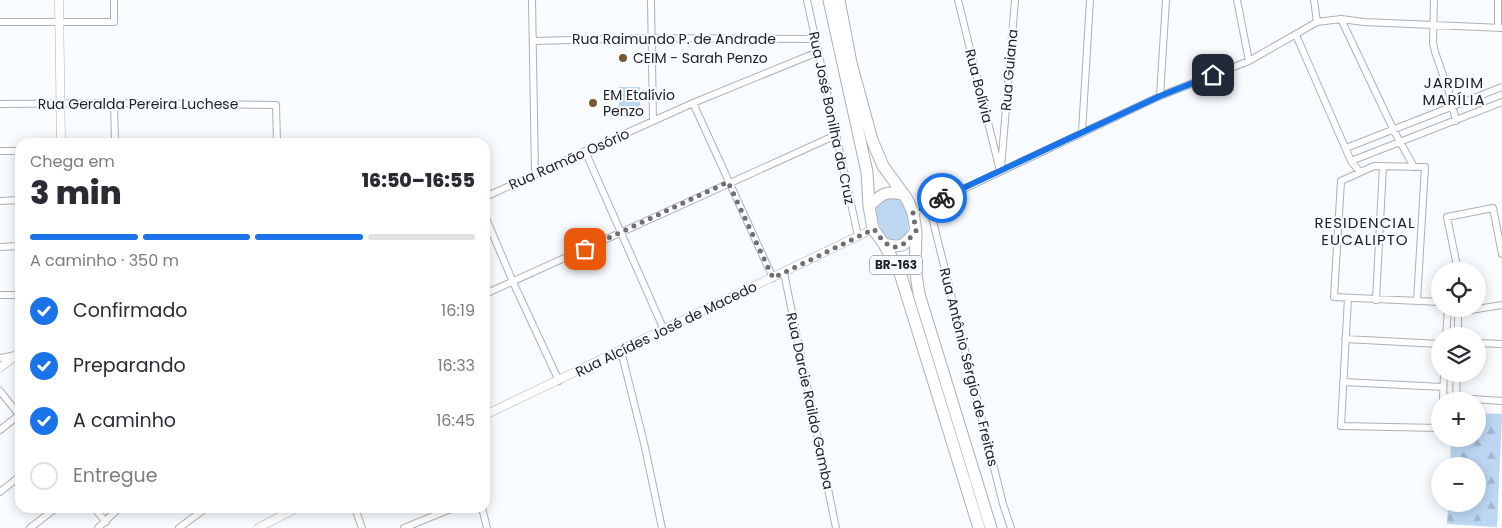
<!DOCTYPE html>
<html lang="pt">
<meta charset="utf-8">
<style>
body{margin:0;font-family:Poppins,sans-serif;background:#f7f7f7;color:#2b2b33;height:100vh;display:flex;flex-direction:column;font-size:19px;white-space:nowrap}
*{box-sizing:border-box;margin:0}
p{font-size:16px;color:#7c7c81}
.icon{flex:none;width:28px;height:28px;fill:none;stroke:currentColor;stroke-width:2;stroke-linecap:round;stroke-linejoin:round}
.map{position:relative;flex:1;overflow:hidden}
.panel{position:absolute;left:15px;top:138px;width:475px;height:375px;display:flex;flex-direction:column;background:#fff;border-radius:15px;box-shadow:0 2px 12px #0003}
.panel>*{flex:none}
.tools{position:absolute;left:1431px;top:262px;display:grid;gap:10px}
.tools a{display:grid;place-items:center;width:55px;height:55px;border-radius:50%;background:#fff;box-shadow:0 2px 12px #0003;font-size:25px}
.pin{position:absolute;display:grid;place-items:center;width:42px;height:42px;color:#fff;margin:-21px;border-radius:10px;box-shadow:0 2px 8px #0006}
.courier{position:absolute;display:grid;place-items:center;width:50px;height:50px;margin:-25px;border:4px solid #1a73e8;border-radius:50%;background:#fff;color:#222;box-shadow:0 1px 6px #0007}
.head em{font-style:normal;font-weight:800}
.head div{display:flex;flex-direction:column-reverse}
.head{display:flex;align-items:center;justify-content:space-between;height:85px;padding:0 15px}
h1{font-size:32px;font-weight:800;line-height:38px}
.bar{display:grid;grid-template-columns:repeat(4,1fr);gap:8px 5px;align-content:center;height:60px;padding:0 15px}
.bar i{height:6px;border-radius:4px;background:#e1e1e2}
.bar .on{background:#1a73e8}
.bar p{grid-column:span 4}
ol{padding:0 15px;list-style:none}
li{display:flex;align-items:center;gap:15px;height:55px}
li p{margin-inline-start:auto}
li .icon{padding:5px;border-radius:50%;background:#1a73e8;color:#fff;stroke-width:4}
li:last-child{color:#7c7c81}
li i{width:28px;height:28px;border:2px solid #e1e1e2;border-radius:50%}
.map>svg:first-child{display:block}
</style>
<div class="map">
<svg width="1502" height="528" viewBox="0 0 1502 528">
<defs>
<pattern id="forest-firs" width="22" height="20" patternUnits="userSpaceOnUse" patternTransform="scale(1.25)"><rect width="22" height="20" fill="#bdd7f2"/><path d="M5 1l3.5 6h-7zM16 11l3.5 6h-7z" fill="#a2b8cf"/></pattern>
</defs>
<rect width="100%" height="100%" fill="#f9fcff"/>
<path fill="#bdd7f2" d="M 619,87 L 640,87 L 640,117 L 619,117 Z
M 881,196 L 899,199 C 908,210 913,229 903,240 C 898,240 895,241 891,240 C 881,235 875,217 876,207 C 877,204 880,200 881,196 Z"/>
<path fill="url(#forest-firs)" d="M 1478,413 L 1502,414 L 1497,527 L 1447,524 L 1448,504 L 1478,504 L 1478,466 L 1450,466 L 1451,439 L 1478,439 Z"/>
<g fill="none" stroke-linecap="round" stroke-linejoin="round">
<g stroke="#abb1b7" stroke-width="8">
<path id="minor" d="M 532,0 L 535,174
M 651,0 L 653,121
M 807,0 L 858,236
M 958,0 L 1000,171
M 1237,0 L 1249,61
M 1314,0 L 1317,22
M 1434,0 L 1433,43 L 1435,52 L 1449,92 L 1456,121
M 1341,19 L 1394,131 L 1414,167
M 0,22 L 114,22 L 114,0
M 1498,28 L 1498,0
M 1296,35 L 1351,161 L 1360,172
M 533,41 L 652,38 L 815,39
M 1160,96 L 1166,0
M 114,103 L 115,142
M 693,103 L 773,278
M 0,104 L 114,103 L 276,105 L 277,142
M 1082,132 L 1090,0
M 1346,148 L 1502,87
M 0,151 L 20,151
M 585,151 L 664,330
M 1351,161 L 1502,102
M 1001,168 L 1015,0
M 485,197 L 693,103 L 818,52
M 0,201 L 20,200
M 929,205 L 1003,504 L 1011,528
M 913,213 L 1160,96 L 1249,61 L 1317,22 L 1341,19 L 1364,22 L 1502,28
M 485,216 L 513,282 L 559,381
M 0,247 L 20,246
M 1458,271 L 1447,217 L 1493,208 L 1502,254
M 784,273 L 836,528
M 485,294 L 836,135
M 0,295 L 20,295
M 1348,298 L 1341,426 L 1440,428
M 1376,300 L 1383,166
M 1417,301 L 1425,167 L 1374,166 L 1341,181 L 1334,297 L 1440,302
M 1446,336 L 1448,309
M 1458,336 L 1458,312 L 1502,305
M 1345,339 L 1440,344
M 1478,343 L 1502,344
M 621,351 L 644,443 L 662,528
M 0,358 L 16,355
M 1343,382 L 1443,387
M 0,391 L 20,416
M 1443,397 L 1502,401
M 1456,398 L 1457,374
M 1443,400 L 1444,374
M 0,430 L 19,415
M 0,492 L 20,476
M 94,508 L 106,522
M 355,508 L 362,528
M 482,508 L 487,528
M 30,528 L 56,508
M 98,528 L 119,508
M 179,528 L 206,508
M 404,528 L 453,508"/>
</g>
<g stroke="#abb1b7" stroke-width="9">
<path id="tertiary" d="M 59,0 L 61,142
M 0,368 L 16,355 L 20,354
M 485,415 L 873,229
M 258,528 L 297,508"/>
</g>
<g stroke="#abb1b7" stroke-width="13">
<path id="trunk" d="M 829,0 L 867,172 L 869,206 L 873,229 L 884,244 L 900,273 L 979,528
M 839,0 L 851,63 L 872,140 L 883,166 L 907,199 L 913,213 L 916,231 L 915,267 L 919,294 L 991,528
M 869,206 C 881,195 885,190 902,194
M 884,244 C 902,249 905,245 916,231"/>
</g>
<use href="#minor" stroke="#fff" stroke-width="6"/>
<use href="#tertiary" stroke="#fff" stroke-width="8"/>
<use href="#trunk" stroke="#fff" stroke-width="11"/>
</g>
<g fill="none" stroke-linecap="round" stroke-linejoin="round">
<path stroke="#6d6f72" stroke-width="5" stroke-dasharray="0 9" d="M 585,249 L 728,182 L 773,278 L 874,229 C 889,251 898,254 916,231 L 913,213 L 942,198"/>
<path stroke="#1a73e8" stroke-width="6" d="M 942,198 L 1160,96 L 1213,75"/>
</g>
<g fill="#78562e" stroke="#f9fcff" stroke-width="2">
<circle cx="623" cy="58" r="5"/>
<circle cx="593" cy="103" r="5"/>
</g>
<g text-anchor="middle" stroke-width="4" stroke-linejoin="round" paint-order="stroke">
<rect fill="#f9fcff" stroke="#626467" stroke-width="1" x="870" y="255.5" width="52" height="19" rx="4"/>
<g font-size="12" font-weight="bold" fill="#212326">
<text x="896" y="269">BR-163</text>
</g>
<g font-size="14" fill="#212326" stroke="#f9fcff">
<text x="674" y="44">Rua Raimundo P. de Andrade</text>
<text transform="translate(1009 70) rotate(-85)" y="5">Rua Guiana</text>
<text transform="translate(979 86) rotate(76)" y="5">Rua Bolívia</text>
<text x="138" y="109">Rua Geralda Pereira Luchese</text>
<text transform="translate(832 118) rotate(78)" y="5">Rua José Bonilha da Cruz</text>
<text transform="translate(569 159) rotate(-24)" y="5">Rua Ramão Osório</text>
<text transform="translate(666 329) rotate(-26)" y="5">Rua Alcídes José de Macedo</text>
<text transform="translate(969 367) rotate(76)" y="5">Rua Antônio Sérgio de Freitas</text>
<text transform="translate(810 401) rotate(78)" y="5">Rua Darcie Raildo Gamba</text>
</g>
<g font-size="14" fill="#212326" stroke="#f9fcff" text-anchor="start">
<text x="633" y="63">CEIM - Sarah Penzo</text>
<text x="603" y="100">EM Etalívio<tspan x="603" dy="16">Penzo</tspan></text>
</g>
<g font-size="15" letter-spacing="1" fill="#212326" stroke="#f9fcff">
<text x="1454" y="88">JARDIM<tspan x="1454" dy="17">MARÍLIA</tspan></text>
<text x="1365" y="228">RESIDENCIAL<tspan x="1365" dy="17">EUCALIPTO</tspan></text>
</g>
</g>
</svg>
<div class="tools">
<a><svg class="icon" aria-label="locate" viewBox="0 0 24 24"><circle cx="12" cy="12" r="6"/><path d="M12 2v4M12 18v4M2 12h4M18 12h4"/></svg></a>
<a><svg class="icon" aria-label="layers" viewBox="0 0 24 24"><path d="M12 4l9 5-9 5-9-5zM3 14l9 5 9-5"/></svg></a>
<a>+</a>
<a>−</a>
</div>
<div class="pin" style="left:585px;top:249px;background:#ea580c"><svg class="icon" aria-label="bag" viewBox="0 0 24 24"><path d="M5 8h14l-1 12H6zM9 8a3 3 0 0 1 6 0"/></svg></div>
<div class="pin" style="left:1213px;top:75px;background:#1f2937"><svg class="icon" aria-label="home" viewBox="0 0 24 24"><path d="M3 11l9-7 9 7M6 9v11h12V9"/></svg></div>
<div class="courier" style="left:942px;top:198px"><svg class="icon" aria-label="bike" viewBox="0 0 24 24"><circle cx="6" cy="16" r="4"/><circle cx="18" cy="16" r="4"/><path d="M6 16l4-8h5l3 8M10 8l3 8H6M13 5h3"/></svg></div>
<section class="panel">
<div class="head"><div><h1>3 min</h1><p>Chega em</p></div><em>16:50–16:55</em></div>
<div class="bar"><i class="on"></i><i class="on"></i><i class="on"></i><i></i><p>A caminho · 350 m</p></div>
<ol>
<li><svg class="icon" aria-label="check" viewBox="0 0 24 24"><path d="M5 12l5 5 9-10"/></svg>Confirmado<p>16:19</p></li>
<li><svg class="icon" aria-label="check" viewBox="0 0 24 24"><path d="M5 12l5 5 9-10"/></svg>Preparando<p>16:33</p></li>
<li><svg class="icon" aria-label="check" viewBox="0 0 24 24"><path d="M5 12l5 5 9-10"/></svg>A caminho<p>16:45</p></li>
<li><i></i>Entregue</li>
</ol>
</section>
</div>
